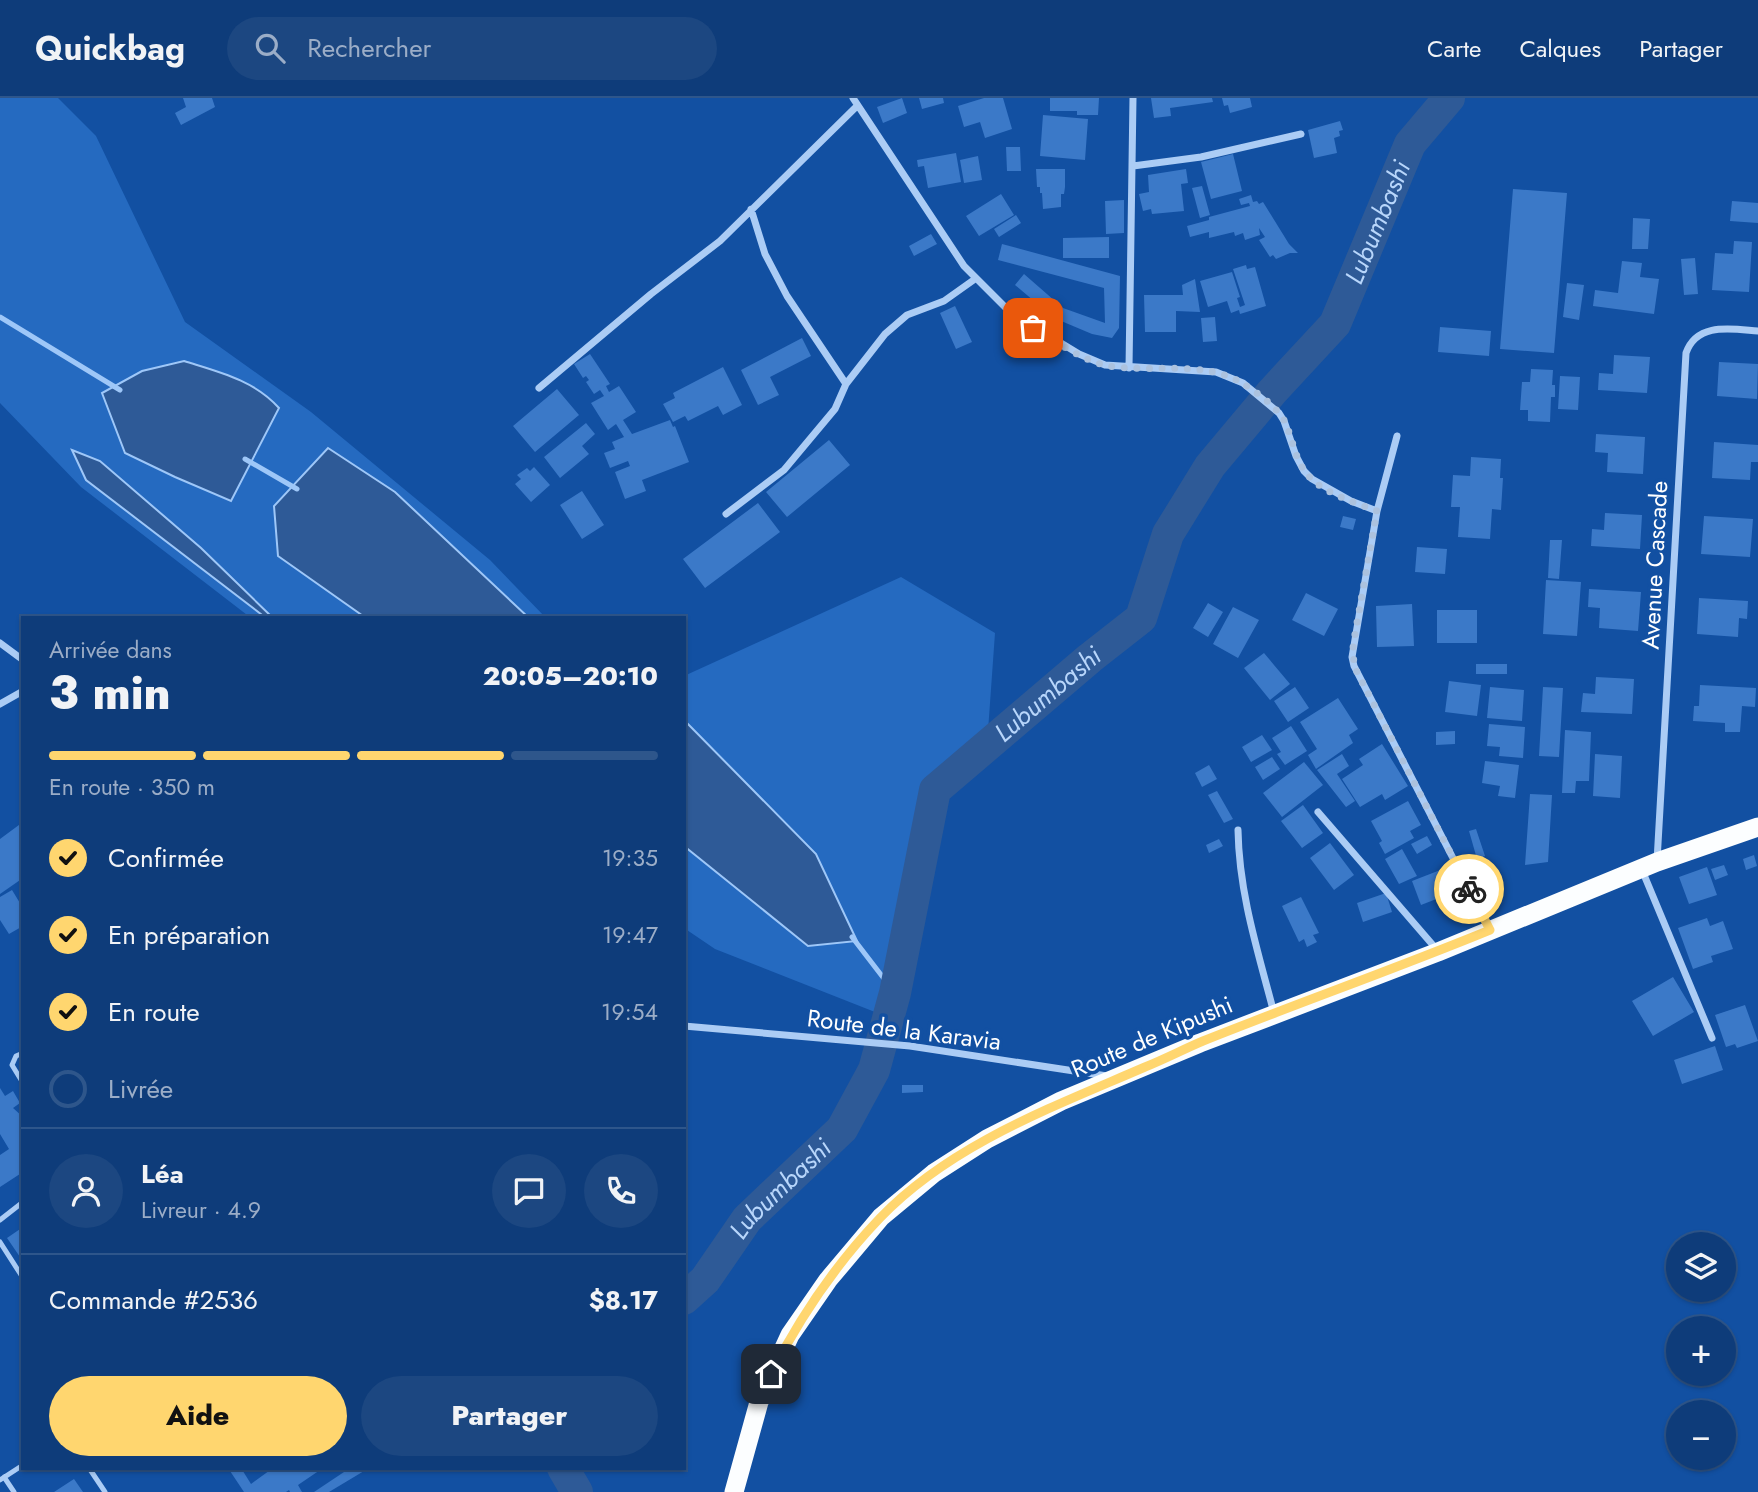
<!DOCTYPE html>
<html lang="fr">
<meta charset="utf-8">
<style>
body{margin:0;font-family:Jost,sans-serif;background:#1c4781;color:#f1f3f6;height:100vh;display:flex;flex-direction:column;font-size:26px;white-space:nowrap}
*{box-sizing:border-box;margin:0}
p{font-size:23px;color:#9badc7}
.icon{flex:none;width:38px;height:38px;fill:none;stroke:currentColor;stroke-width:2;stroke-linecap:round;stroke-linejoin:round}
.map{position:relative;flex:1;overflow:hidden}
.side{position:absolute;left:21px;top:518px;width:665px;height:854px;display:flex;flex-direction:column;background:#0e3c7a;border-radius:0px;box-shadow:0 2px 5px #0004,0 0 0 2px #2e568b}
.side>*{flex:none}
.fabs{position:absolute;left:1666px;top:1134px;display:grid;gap:14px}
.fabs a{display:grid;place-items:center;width:70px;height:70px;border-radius:50%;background:#0e3c7a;box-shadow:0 2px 5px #0004,0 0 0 2px #2e568b;font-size:35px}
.pin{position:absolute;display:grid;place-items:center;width:60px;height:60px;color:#fff;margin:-30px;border-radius:14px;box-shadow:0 4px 10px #0006}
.courier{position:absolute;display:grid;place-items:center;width:70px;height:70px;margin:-35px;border:5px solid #ffd66f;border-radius:50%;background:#fff;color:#222;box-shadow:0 2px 9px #0007}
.head em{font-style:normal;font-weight:800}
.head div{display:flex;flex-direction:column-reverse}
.head{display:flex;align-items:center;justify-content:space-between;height:119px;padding:0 28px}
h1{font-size:46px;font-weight:800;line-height:52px}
.bar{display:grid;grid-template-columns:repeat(4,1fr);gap:10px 7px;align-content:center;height:84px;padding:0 28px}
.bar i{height:9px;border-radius:5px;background:#2e568b}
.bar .selected{background:#ffd66f}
.bar p{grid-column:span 4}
.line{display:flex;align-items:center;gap:18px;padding:0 28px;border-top:2px solid #2e568b}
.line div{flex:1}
.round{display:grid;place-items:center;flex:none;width:74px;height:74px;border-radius:37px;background:#1c4781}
ol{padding:0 28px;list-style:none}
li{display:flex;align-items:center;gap:21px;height:77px}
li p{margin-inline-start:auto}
li .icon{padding:7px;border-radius:50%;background:#ffd66f;color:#111;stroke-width:4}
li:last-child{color:#9badc7}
li i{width:38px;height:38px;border:4px solid #2e568b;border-radius:50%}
.button{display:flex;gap:14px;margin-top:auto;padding:14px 28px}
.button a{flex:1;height:80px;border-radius:42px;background:#ffd66f;color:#111;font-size:28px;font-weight:800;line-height:80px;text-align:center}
.button a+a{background:#1c4781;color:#f1f3f6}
header{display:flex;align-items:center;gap:42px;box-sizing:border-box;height:98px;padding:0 35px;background:#0e3c7a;border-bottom:2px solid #2e568b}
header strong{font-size:33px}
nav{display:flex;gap:38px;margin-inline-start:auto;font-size:24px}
.search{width:490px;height:63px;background:#1c4781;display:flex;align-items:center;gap:18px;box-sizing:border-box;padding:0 24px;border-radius:38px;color:#9badc7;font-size:26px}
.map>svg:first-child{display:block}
</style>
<header>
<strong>Quickbag</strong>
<div class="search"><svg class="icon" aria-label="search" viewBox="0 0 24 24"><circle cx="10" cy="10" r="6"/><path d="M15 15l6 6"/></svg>Rechercher</div>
<nav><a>Carte</a><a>Calques</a><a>Partager</a></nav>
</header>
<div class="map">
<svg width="1758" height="1394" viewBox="0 0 1758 1394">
<rect width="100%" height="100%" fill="#1250a2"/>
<path fill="#256ac0" d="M 0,0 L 58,0 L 96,38 L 185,224 L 311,314 L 490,462 L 546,520 L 251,520 L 81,389 L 0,305 Z
M 901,479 L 995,535 L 988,633 L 932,688 L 911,815 L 880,916 L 715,851 L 684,830 L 684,578 Z"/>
<path fill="#2e5a97" stroke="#9ec7f8" stroke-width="2" d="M 184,263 C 219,274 254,282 279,310 L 231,403 L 175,379 L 125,355 L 102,295 L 142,273 Z
M 328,350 L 395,394 L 529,520 L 366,520 L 278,458 L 274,408 Z
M 72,352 L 100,363 L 201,450 L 273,520 L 266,520 L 86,382 Z
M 684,622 L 816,756 L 857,843 L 808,848 L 684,748 Z"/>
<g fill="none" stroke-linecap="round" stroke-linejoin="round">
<path stroke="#9ec7f8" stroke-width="5" d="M 0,219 L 120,292
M 245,361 L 297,391
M 852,839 L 895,895"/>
<g stroke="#2e5a97" stroke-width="32">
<path id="s1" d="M 684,1201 L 705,1182 L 747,1121 L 842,1031 L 874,972 L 895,895 L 935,692 L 1090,560 L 1141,520 L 1168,436 L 1210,368 L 1272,294 L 1335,226 L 1410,46 L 1449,0"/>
<path d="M 563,1370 L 577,1394"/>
</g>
</g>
<path fill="#3b79c8" d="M 183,0 L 212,0 L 215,9 L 181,27 L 175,15 L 186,9 Z
M 902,0 L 907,15 L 883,25 L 877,9 Z
M 919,0 L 943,0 L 944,5 L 922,11 Z
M 984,0 L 1003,0 L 1012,31 L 985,40 L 980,24 L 964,29 L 958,8 Z
M 1050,0 L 1099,0 L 1098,17 L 1077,17 L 1077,13 L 1050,13 Z
M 1151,0 L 1212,0 L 1213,4 L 1170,10 L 1171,18 L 1154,20 Z
M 1222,0 L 1250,0 L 1252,9 L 1230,15 L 1228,7 L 1224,8 Z
M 1043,17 L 1088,21 L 1085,62 L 1040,58 Z
M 1340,23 L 1343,32 L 1339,33 L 1340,38 L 1334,40 L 1337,55 L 1314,60 L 1308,32 Z
M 1006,49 L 1020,49 L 1021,73 L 1007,73 Z
M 956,55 L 961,84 L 928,90 L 924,68 L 918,69 L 917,62 Z
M 1233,56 L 1242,93 L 1211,101 L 1201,64 Z
M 978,58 L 982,82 L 964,85 L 960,62 Z
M 1036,71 L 1065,71 L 1065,89 L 1064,96 L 1061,96 L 1061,109 L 1043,111 L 1042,95 L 1040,95 L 1040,89 L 1037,89 Z
M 1186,71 L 1188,85 L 1181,86 L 1184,113 L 1152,116 L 1151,111 L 1143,113 L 1139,96 L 1149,94 L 1148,77 Z
M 1202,88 L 1210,117 L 1200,120 L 1192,90 Z
M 1513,91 L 1567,95 L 1554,255 L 1500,251 Z
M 1001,96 L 1014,117 L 979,138 L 966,118 Z
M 1251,97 L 1253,104 L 1257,103 L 1259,106 L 1263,104 L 1289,146 L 1298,155 L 1290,155 L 1276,161 L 1273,157 L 1270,159 L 1259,142 L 1265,139 L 1259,130 L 1260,137 L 1245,142 L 1243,135 L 1235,138 L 1234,134 L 1209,140 L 1209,134 L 1190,139 L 1187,128 L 1209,122 L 1209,119 L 1250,108 L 1249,105 L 1241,107 L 1239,101 Z
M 1124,102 L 1124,135 L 1106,136 L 1105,103 Z
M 1732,103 L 1758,105 L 1758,125 L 1730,123 Z
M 1016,117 L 1021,125 L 999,139 L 994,131 Z
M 1633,120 L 1650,121 L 1648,151 L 1632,151 Z
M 931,136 L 937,146 L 914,158 L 909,148 Z
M 1109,139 L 1109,160 L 1063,160 L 1063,140 Z
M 1734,143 L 1752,144 L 1749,194 L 1712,192 L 1715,155 L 1733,156 Z
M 1002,146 L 1120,178 L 1119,230 L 1112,240 L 1092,236 L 1054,220 L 1015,187 L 1024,176 L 1063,210 L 1105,225 L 1104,190 L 998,162 Z
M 1695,160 L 1698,196 L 1684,197 L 1681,161 Z
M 1622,163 L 1642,165 L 1640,179 L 1659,181 L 1654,216 L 1593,208 L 1595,192 L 1618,195 Z
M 1246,167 L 1247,171 L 1255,169 L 1266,208 L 1240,216 L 1239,212 L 1231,215 L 1227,203 L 1208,209 L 1200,183 L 1232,174 L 1240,199 L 1237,200 L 1240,209 L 1245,207 L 1233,171 Z
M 1195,181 L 1200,214 L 1176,213 L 1176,234 L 1145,234 L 1144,197 L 1183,197 L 1182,187 Z
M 1567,185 L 1584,187 L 1579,222 L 1563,219 Z
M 955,208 L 972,244 L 956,251 L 940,215 Z
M 1215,219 L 1217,243 L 1203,244 L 1201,220 Z
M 1440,229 L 1491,233 L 1489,258 L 1438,254 Z
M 802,240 L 811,258 L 770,279 L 779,297 L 758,307 L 741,272 Z
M 590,256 L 610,286 L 606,288 L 609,294 L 619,288 L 636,314 L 623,322 L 632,336 L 670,322 L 673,329 L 675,328 L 689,364 L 642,382 L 646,393 L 625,401 L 615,374 L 630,368 L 628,363 L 610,370 L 604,355 L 615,351 L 612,344 L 624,339 L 616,326 L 608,332 L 591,305 L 604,298 L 600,292 L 594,296 L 586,284 L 589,282 L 586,278 L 583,280 L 574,266 Z
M 1614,257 L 1650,259 L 1647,295 L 1598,292 L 1599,275 L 1613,276 Z
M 1719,264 L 1758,266 L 1757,301 L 1717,298 Z
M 723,269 L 742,307 L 723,317 L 718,308 L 688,323 L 685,318 L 673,324 L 663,306 L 675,300 L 673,295 Z
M 1531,271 L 1553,272 L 1552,287 L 1555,287 L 1555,299 L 1551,299 L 1550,324 L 1528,323 L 1528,312 L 1520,312 L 1522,284 L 1530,284 Z
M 1560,278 L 1580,279 L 1578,312 L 1558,311 Z
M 557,291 L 579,317 L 535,354 L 513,328 Z
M 586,325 L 595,336 L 582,348 L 589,356 L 560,380 L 544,359 Z
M 1596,336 L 1645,339 L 1643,376 L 1607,374 L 1608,355 L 1595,354 Z
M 829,342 L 850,367 L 787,419 L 766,394 Z
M 1714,344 L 1758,347 L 1758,364 L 1751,364 L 1750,382 L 1712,380 Z
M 1471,359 L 1501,361 L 1500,380 L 1503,380 L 1501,412 L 1492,411 L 1490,441 L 1458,439 L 1460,409 L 1451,409 L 1453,377 L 1470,378 Z
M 534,369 L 550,387 L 531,404 L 515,386 L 521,381 L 517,377 L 527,370 L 530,373 Z
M 582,393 L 604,427 L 582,441 L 560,407 Z
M 758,405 L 780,434 L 705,490 L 683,461 Z
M 1605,415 L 1642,417 L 1640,451 L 1591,448 L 1592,431 L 1604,432 Z
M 1343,418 L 1356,421 L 1353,432 L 1340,429 Z
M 1704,418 L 1753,421 L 1750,459 L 1701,456 Z
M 1550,442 L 1562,442 L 1559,481 L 1548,480 Z
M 1417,449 L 1447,451 L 1445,476 L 1415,474 Z
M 1546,482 L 1581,484 L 1577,538 L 1543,536 Z
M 1589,491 L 1641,494 L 1638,533 L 1599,530 L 1600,510 L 1588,509 Z
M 1306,495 L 1338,511 L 1324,538 L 1292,522 Z
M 1699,500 L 1748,503 L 1747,521 L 1739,520 L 1738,539 L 1697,536 Z
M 1208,505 L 1223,514 L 1208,539 L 1193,530 Z
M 1412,506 L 1414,548 L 1377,549 L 1376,508 Z
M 1233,509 L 1259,522 L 1238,560 L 1213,546 Z
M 1437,512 L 1477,512 L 1477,545 L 1437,545 Z
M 1264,555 L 1290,586 L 1270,602 L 1244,570 Z
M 1476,566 L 1507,566 L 1507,576 L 1476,576 Z
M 1596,579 L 1634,581 L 1632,616 L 1581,614 L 1583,595 L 1595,596 Z
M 1449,583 L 1481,587 L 1477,618 L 1445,614 Z
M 1700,587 L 1756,590 L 1755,609 L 1742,608 L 1740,634 L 1725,634 L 1725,625 L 1693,623 L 1694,608 L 1699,608 Z
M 1295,589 L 1309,610 L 1288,624 L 1274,603 Z
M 1490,589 L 1524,592 L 1522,623 L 1487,620 Z
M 1543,589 L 1563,590 L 1559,659 L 1539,658 Z
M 1338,600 L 1358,631 L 1349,637 L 1353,645 L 1316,671 L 1308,657 L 1317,651 L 1300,624 Z
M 1489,626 L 1525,629 L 1523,660 L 1499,658 L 1500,649 L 1487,648 Z
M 1291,628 L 1307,653 L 1285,667 L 1277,656 L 1281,654 L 1272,640 Z
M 1565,632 L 1591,634 L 1589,683 L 1576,683 L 1575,695 L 1562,695 Z
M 1455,633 L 1455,646 L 1436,647 L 1436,634 Z
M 1262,637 L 1272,652 L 1251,664 L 1242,649 Z
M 1382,646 L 1408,688 L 1385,702 L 1382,696 L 1360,709 L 1342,681 L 1363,667 L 1359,661 Z
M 1342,656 L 1349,668 L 1337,676 L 1355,703 L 1346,709 L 1317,672 Z
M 1595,656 L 1622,658 L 1620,700 L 1593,698 Z
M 1272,659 L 1280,671 L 1263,682 L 1255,669 Z
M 1485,663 L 1519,667 L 1515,700 L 1498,698 L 1500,688 L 1482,685 Z
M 1304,664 L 1323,687 L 1282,719 L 1263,695 Z
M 1209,667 L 1217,681 L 1202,689 L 1195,675 Z
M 1217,693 L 1233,721 L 1224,725 L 1208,697 Z
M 1530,696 L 1552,697 L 1548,764 L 1525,767 Z
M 1408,703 L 1421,727 L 1410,733 L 1414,740 L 1385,756 L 1379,745 L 1382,743 L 1371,723 Z
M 1303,707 L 1323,735 L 1302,750 L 1281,723 Z
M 23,724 L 23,780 L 0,796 L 0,741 Z
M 1476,731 L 1485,758 L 1477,761 L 1469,733 Z
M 1427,738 L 1432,747 L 1417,756 L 1411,746 Z
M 1219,741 L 1223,748 L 1209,755 L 1206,747 Z
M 1330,745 L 1354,777 L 1334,792 L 1310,760 Z
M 1402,751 L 1417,778 L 1399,786 L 1385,761 Z
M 1754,757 L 1757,768 L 1746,772 L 1743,761 Z
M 1724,767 L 1728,777 L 1715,782 L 1711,771 Z
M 1448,769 L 1457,793 L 1421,807 L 1412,783 Z
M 1707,769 L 1717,797 L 1689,806 L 1679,779 Z
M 12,792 L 23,810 L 23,828 L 9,836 L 0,822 L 0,799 Z
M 1386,795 L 1392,814 L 1363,824 L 1357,805 Z
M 1301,799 L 1319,835 L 1313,837 L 1317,844 L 1307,849 L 1304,841 L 1299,844 L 1282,808 Z
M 1707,820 L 1710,828 L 1723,823 L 1733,851 L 1711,858 L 1713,864 L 1693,871 L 1678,830 Z
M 1673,879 L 1694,914 L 1653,938 L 1632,903 Z
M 1745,907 L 1758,943 L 1737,950 L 1735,946 L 1726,949 L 1715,917 Z
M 1715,948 L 1723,972 L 1682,986 L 1674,962 Z
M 902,987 L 923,987 L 923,994 L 902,995 Z
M 0,990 L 5,998 L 13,993 L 20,1005 L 13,1010 L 23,1019 L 23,1074 L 0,1089 L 0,1057 L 9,1051 L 0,1036 Z
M 23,1129 L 23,1157 L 20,1159 L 7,1140 Z
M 228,1370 L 241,1370 L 251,1386 L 273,1370 L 323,1370 L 298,1387 L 302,1394 L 290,1394 L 289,1392 L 286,1394 L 244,1394 Z
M 350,1370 L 362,1370 L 364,1373 L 329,1394 L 314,1394 Z
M 74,1381 L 83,1394 L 54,1394 Z"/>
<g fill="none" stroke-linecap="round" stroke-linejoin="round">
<path stroke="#abccf5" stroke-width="5" d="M 23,955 L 16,958 L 12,967 L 23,985
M 0,1122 L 23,1104
M 0,1144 L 23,1180
M 89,1370 L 105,1394
M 4,1379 L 14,1394
M 0,1382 L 23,1367"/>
<path stroke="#abccf5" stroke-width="7" d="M 853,0 L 964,168 L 1010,214 L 1079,256 L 1105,267 L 1216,274 L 1243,285 L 1279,315 L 1284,323 L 1296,358 L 1304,373 L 1312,381 L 1351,403 L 1377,413
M 1133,68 L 1201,59 L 1301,36
M 751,111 L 765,156 L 787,198 L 846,286
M 1129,270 L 1133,0
M 539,290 L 651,196 L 720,143 L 857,8
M 1397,338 L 1377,413 L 1352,559 L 1354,568 L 1490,832
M 726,416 L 784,372 L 835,311 L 846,286 L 885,236 L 907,217 L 944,203 L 975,181
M 0,545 L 23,562
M 0,606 L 23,593
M 1318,714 L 1438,853
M 1238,732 C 1239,795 1258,854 1274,915
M 1657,763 L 1686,255 C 1697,224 1731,231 1758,233
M 1642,772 L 1712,940
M 684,928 L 910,948 L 1107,978"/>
<path stroke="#fcfeff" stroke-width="19" d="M 734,1394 L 759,1304 L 790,1237 L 828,1182 L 881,1119 L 934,1075 L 987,1041 L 1061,1003 L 1200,945 L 1438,854 L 1657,764 L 1758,729"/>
</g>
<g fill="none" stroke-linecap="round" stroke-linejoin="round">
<path stroke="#acc2de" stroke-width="7" stroke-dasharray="0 12.6" d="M 1033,230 C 1056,243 1082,263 1109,268 C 1152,275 1202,262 1240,284 C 1254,292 1276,308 1284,322 C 1292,338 1294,357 1304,372 C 1318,394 1354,404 1377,413 L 1353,547 L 1354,568 L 1469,791"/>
<path stroke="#ffd66f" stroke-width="9" d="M 771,1276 C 800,1219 836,1166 880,1120 C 951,1046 1053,1009 1145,969 C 1165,961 1184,951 1203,943 C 1298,905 1395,871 1490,832 L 1469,791"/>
</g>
<g text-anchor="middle" stroke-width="7" stroke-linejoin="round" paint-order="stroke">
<g font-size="24" fill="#fff" stroke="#1250a2">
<text transform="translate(1655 467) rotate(-87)" y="8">Avenue Cascade</text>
<text transform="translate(904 932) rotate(7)" y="8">Route de la Karavia</text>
<text transform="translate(1152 939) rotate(-23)" y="8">Route de Kipushi</text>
</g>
<g font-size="26" font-style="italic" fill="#b8d6fb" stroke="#1250a2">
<text dy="9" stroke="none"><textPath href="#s1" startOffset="1323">Lubumbashi</textPath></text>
<text dy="9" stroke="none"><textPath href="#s1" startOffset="735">Lubumbashi</textPath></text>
<text dy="9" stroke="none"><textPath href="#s1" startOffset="147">Lubumbashi</textPath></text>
</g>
</g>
</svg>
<div class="fabs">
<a><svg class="icon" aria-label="layers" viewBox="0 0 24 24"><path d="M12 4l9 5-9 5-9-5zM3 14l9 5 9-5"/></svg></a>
<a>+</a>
<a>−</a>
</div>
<div class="pin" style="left:1033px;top:230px;background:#ea580c"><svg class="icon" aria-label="bag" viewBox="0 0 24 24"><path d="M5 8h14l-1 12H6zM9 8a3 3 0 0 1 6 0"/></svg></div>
<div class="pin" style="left:771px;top:1276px;background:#1f2937"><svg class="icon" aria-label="home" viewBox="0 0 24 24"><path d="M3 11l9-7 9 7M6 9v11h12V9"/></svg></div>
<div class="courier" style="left:1469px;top:791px"><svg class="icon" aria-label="bike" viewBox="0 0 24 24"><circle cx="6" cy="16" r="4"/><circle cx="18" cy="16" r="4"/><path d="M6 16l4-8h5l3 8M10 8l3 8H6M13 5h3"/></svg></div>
<section class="side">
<div class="head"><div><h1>3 min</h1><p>Arrivée dans</p></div><em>20:05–20:10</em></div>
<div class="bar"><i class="selected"></i><i class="selected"></i><i class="selected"></i><i></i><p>En route · 350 m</p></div>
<ol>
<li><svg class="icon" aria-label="check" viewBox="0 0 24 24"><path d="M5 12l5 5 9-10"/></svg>Confirmée<p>19:35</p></li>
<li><svg class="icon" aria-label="check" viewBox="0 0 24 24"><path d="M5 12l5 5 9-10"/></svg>En préparation<p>19:47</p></li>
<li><svg class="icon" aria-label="check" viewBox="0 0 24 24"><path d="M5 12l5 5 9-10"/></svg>En route<p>19:54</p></li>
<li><i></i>Livrée</li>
</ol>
<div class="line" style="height:126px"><a class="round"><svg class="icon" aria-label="person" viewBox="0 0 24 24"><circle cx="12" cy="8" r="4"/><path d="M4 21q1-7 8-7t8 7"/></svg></a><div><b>Léa</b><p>Livreur · 4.9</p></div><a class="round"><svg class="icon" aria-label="chat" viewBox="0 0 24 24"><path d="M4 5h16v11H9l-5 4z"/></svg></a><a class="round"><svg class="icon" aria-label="phone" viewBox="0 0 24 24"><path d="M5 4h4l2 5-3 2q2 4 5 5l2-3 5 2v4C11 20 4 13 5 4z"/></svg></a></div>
<div class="line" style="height:91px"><div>Commande #2536</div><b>$8.17</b></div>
<div class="button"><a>Aide</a><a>Partager</a></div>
</section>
</div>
